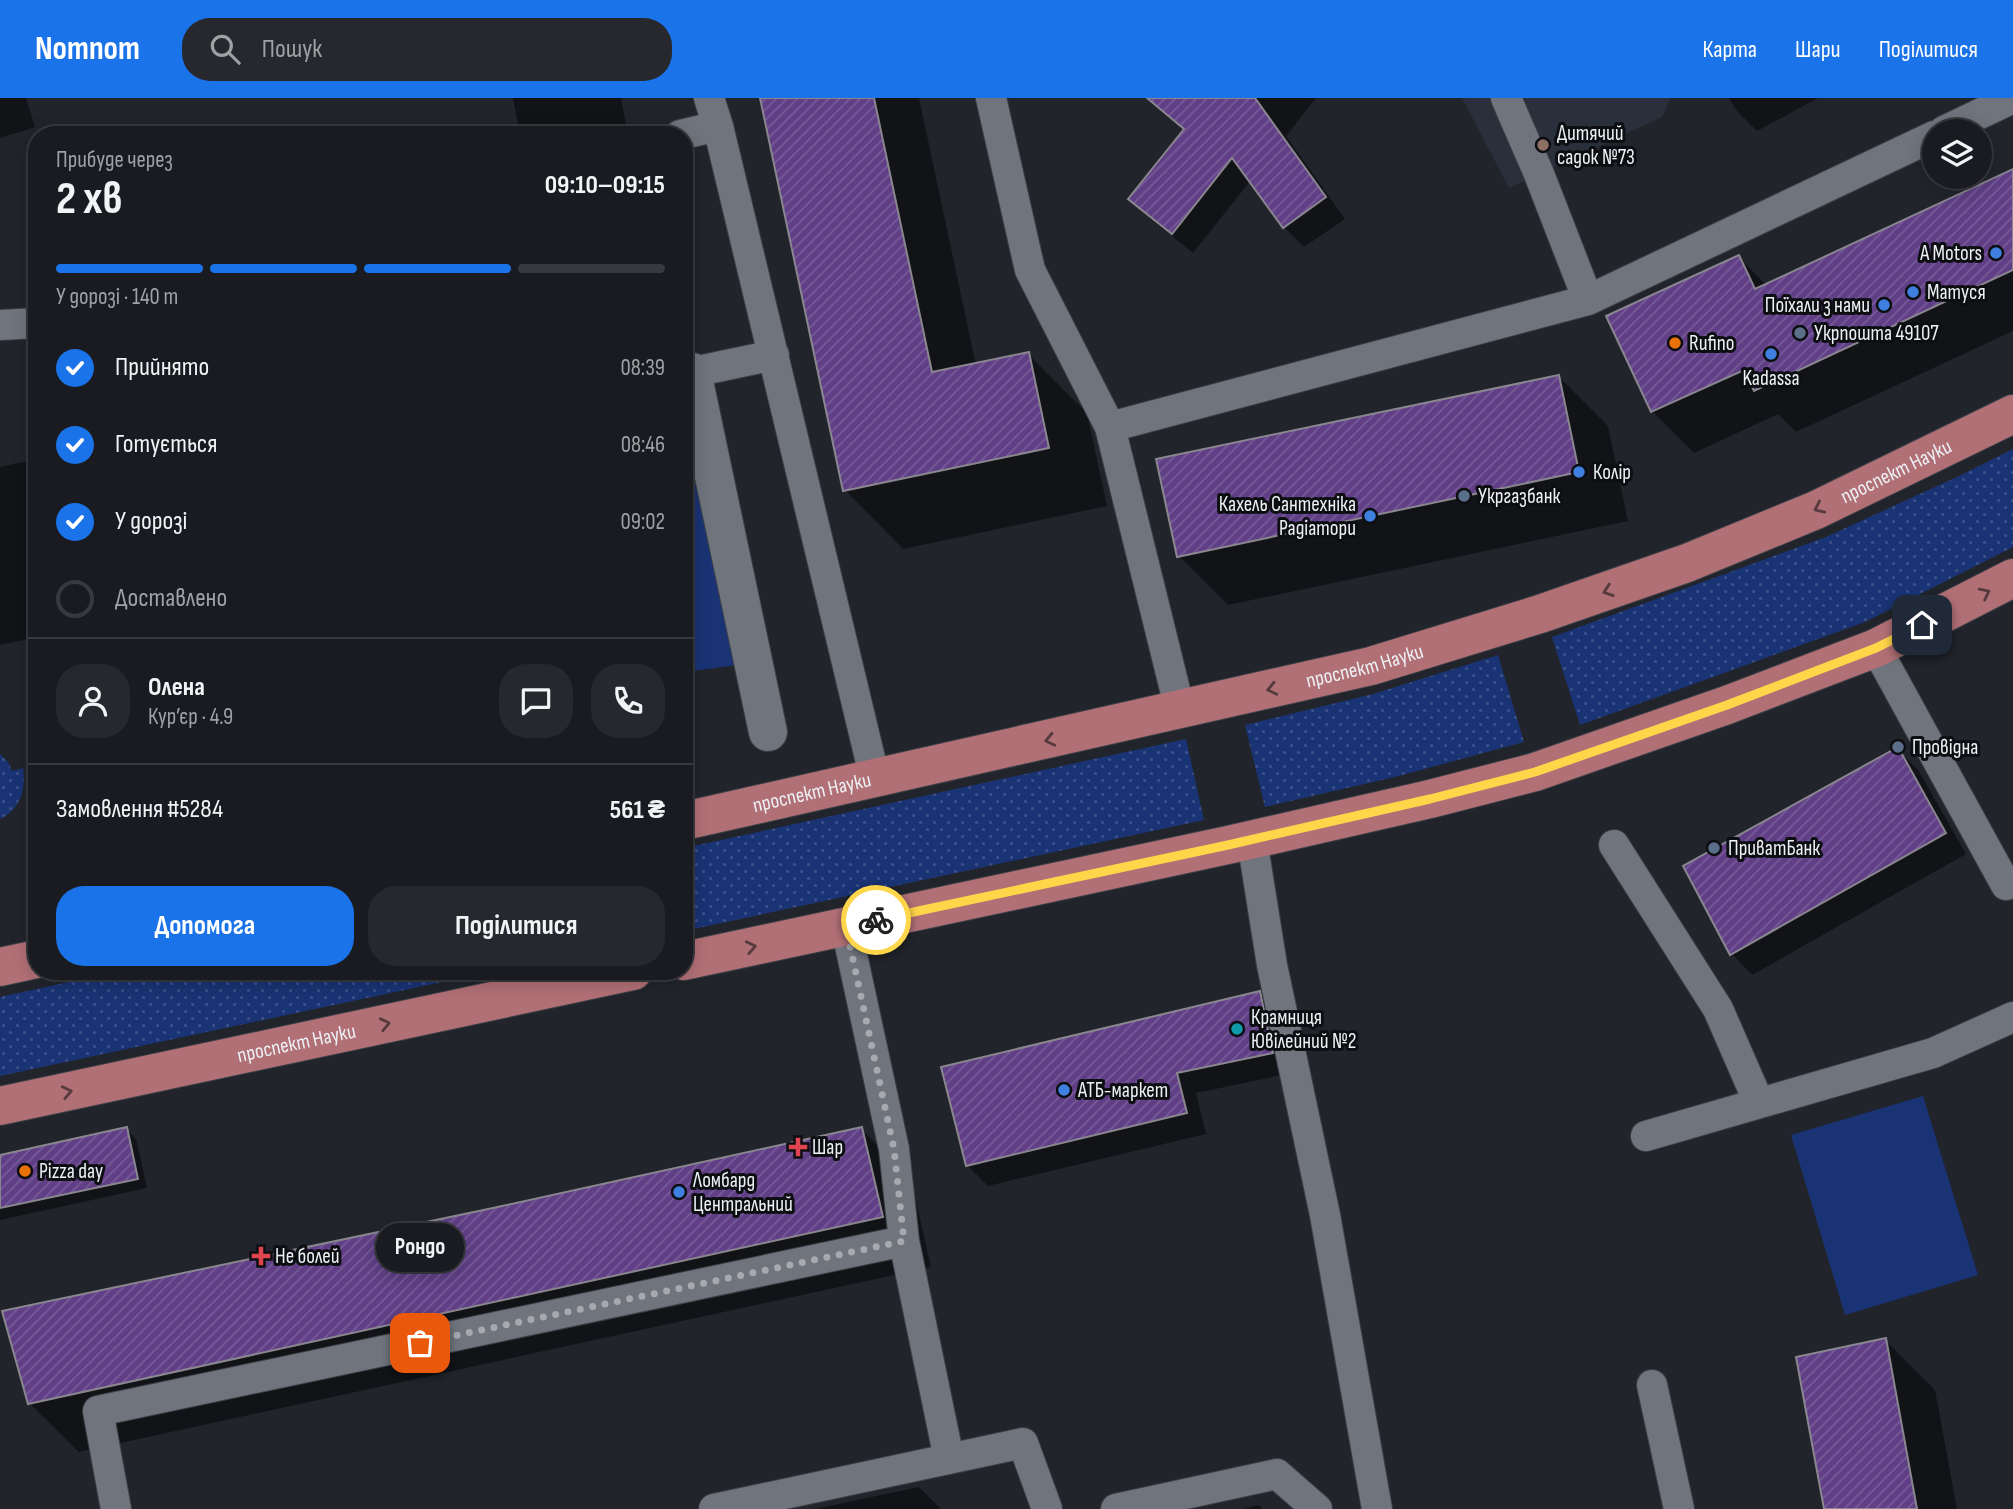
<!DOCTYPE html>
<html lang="uk">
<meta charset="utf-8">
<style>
body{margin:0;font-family:"Sofia Sans Condensed",sans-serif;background:#26282d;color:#f1f3f6;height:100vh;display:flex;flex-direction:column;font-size:26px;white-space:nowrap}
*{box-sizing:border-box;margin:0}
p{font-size:23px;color:#9fa1a5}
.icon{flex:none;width:38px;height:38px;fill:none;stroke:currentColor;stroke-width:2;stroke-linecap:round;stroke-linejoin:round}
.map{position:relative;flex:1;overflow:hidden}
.sheet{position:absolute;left:28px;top:28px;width:665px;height:854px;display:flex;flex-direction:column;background:#191b20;border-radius:28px;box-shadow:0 4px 18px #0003,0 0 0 2px #37393e}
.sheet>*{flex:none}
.controls{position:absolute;left:1922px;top:21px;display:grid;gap:14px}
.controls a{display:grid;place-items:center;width:70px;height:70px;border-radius:50%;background:#191b20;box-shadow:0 4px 18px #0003,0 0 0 2px #37393e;font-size:35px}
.pin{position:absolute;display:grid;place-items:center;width:60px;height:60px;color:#fff;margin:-30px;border-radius:14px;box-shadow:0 4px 10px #0006}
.courier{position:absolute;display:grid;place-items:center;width:70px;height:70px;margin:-35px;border:5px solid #ffd54a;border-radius:50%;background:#fff;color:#222;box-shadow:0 2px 9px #0007}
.bubble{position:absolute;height:49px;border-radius:24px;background:#191b20;box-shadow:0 4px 18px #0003,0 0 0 2px #37393e;font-size:23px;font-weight:700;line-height:49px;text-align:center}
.overview em{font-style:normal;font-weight:700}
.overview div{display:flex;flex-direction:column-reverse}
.overview{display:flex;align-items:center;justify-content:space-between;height:119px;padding:0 28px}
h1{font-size:46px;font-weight:700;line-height:52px}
.bar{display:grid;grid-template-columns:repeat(4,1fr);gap:10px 7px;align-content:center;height:84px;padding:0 28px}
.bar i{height:9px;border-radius:5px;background:#37393e}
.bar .selected{background:#1a73e8}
.bar p{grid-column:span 4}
.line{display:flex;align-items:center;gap:18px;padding:0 28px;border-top:2px solid #37393e}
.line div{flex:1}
.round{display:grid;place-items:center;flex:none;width:74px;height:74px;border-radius:28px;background:#26282d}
ol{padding:0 28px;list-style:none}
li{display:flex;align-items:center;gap:21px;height:77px}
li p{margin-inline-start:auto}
li .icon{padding:7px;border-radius:50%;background:#1a73e8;color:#fff;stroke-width:4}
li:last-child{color:#9fa1a5}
li i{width:38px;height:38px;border:4px solid #37393e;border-radius:50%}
.action{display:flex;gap:14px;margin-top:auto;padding:14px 28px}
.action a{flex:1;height:80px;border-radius:28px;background:#1a73e8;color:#fff;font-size:28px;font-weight:700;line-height:80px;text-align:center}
.action a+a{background:#26282d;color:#f1f3f6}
header{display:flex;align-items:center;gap:42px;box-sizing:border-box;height:98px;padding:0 35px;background:#1a73e8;color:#fff}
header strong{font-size:33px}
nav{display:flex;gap:38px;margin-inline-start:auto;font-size:24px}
.search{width:490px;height:63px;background:#26282d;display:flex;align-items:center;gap:18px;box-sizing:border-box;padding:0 24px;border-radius:28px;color:#9fa1a5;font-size:26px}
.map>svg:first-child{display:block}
</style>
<header>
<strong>Nomnom</strong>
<div class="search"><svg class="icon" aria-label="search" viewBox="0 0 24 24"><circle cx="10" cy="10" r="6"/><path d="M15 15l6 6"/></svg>Пошук</div>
<nav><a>Карта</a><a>Шари</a><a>Поділитися</a></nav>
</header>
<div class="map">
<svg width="2013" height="1411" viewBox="0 0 2013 1411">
<defs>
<pattern id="grass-dots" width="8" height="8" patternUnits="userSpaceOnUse" patternTransform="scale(1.75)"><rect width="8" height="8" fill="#193374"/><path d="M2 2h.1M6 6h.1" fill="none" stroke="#3b5188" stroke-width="1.8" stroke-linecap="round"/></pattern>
<pattern id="building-hatch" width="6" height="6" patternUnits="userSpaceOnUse" patternTransform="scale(1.75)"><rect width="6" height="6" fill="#603f86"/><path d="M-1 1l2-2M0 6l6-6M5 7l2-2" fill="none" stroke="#775b98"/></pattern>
</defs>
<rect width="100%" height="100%" fill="#21242b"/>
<path fill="#292f3b" d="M 1462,0 L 1671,0 L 1662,19 L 1509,90 Z"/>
<path fill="url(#grass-dots)" d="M 2013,351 L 2013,449 L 1865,524 L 1580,627 L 1552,539 L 1826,439 L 1959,378 Z
M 1498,557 L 1524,644 L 1395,679 L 1265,709 L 1245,627 L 1373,596 Z
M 1186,641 L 1204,722 L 684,833 L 684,750 Z
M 0,656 L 8,664 L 12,673 L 23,670 C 26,691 21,711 0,721 Z
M 119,873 L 494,873 L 0,978 L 0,899 Z"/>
<path fill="#193374" d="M 684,317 L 737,567 L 684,574 Z
M 1923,998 L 1978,1177 L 1845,1217 L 1791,1037 Z"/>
<path fill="#0007" d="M 0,0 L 26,0 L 35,29 L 0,40 Z
M 513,0 L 621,0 L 628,37 L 520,37 Z
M 761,0 L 919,0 L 976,267 L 1028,256 L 1087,315 L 1107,408 L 903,451 L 845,392 Z
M 1146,0 L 1316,0 L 1286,38 L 1345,121 L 1304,149 L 1284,129 L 1251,82 L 1193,155 L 1151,121 L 1131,101 L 1185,33 Z
M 1729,0 L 1818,0 L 1757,33 L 1737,13 Z
M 2013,73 L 2013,233 L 1796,334 L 1778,316 L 1694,355 L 1652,313 L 1739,159 L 1767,188 Z
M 1558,278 L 1608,328 L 1628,423 L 1228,507 L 1179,458 Z
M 37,361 L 37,539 L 0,547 L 0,369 Z
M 1897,651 L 1918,672 L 1966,756 L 1752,877 L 1732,856 L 1686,768 Z
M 1259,895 L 1280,916 L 1292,975 L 1196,995 L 1206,1036 L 988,1088 L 967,1067 Z
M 126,1031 L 136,1041 L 147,1090 L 0,1122 L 0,1058 Z
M 861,1031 L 911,1081 L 931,1169 L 79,1354 L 29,1305 Z
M 1885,1242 L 1935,1292 L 1957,1411 L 1826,1411 Z
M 919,1389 L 941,1411 L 815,1411 Z
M 1259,1407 L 1262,1411 L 1242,1411 Z"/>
<path fill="url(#building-hatch)" stroke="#8a868f" stroke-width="2" d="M 760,0 L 874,0 L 932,274 L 1029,254 L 1049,350 L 843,393 Z
M 1147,0 L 1255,0 L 1326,99 L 1283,130 L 1232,60 L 1172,136 L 1128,101 L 1184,31 Z
M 2013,71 L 2013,172 L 1754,293 L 1744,272 L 1651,314 L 1606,218 L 1739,157 L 1755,191 Z
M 1559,277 L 1579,374 L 1177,459 L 1156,361 Z
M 1898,649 L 1946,735 L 1730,857 L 1683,768 Z
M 1260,893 L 1273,955 L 1177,975 L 1187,1015 L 966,1068 L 941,969 Z
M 127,1029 L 138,1081 L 0,1110 L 0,1057 Z
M 862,1029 L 883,1119 L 28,1306 L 2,1213 L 493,1110 Z
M 1886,1240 L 1917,1411 L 1824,1411 L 1796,1259 Z"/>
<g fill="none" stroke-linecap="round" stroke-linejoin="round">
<g stroke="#3d4046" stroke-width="32">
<path id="lane" d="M 709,0 L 718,28
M 991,0 L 1030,172 L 1110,329 L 1180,612
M 1506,0 L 1539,76 L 1588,202
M 1944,33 L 2013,0
M 680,37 L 718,28 L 875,681
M 0,227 L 37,225
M 684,276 L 774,257
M 1110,329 L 1588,202 L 1934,38
M 1876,550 L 2006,787
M 1252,742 L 1272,867 L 1325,1117 L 1377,1411
M 1614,747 L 1718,911 L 1759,1005
M 846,829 L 894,1051 L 904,1143 L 949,1361
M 1646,1038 L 1933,955 L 2013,919
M 1652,1287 L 1679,1411
M 116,1411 L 98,1313 L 904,1143
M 714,1411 L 1023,1345 L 1047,1411
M 1116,1411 L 1277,1376 L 1317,1411"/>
</g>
<g stroke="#3d4046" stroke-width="40">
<path id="street" d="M 692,274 L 768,634"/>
</g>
<g stroke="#3d4046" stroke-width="40">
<g id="primary">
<path id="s1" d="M 684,723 L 1371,568 L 1540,516 L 1687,465 L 1816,412 L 2013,316"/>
<path d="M 684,863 L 1228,747 L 1430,701 L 1535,674 L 1727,607 L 1876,550 L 2013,480"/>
<path d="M 0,869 L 37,861"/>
<path id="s2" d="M 0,1008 L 633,873"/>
</g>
</g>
<use href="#lane" stroke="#70747d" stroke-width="30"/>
<use href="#street" stroke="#70747d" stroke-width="38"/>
<use href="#primary" stroke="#b17076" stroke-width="38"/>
</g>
<defs><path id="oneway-chevron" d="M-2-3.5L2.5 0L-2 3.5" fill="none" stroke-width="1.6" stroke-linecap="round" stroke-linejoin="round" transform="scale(1.75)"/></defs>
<g stroke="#563a3e">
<use href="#oneway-chevron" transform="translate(1819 410) rotate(155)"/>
<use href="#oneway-chevron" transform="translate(1608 493) rotate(161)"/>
<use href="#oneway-chevron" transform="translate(1985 495) rotate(-27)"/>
<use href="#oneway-chevron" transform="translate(1272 591) rotate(167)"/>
<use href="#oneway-chevron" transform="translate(1050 642) rotate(167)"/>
<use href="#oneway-chevron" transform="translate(751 849) rotate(-12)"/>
<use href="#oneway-chevron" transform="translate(385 926) rotate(-12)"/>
<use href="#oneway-chevron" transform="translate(67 994) rotate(-12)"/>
</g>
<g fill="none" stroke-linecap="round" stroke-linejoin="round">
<path stroke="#a6a9ae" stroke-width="7" stroke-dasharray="0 12.6" d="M 420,1245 L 904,1143 L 894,1051 L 846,829 L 876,822"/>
<path stroke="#ffd54a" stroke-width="9" d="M 876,822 L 1228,747 L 1430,701 L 1535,674 L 1727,607 L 1876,550 L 1922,527"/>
</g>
<circle fill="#8d6e63" stroke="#0c0e11" stroke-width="2.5" cx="1543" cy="47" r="7"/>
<g fill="#3f7fe0" stroke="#0c0e11" stroke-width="2.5">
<circle cx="1996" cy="155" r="7"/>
<circle cx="1913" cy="194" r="7"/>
<circle cx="1884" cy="207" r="7"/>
<circle cx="1771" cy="256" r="7"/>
<circle cx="1579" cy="374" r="7"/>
<circle cx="1370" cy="418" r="7"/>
<circle cx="1064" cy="992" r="7"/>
<circle cx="679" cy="1094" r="7"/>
</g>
<g fill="#5c6f8a" stroke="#0c0e11" stroke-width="2.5">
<circle cx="1800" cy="235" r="7"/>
<circle cx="1464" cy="398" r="7"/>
<circle cx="1898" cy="649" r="7"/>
<circle cx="1714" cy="750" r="7"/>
</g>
<g fill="#e8710a" stroke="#0c0e11" stroke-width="2.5">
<circle cx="1675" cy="245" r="7"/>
<circle cx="25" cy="1073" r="7"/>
</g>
<circle fill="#0f9aa8" stroke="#0c0e11" stroke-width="2.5" cx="1237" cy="931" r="7"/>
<g fill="#e0444e" stroke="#0c0e11" stroke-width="2.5">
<path d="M794.5 1038.5h7v7h7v7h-7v7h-7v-7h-7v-7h7z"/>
<path d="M257.5 1147.5h7v7h7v7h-7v7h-7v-7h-7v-7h7z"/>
</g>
<g text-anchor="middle" stroke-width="6" stroke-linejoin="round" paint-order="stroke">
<g font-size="21" fill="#edf0f5" stroke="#0c0e11" text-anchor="start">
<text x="1557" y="42">Дитячий<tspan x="1557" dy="24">садок №73</tspan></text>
<text x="1982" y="162" text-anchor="end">A Motors</text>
<text x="1927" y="201">Матуся</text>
<text x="1870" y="214" text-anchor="end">Поїхали з нами</text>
<text x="1814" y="242">Укрпошта 49107</text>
<text x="1689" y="252">Rufino</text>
<text x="1771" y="287" text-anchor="middle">Kadassa</text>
<text x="1593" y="381">Колір</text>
<text x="1478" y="405">Укргазбанк</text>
<text x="1356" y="413" text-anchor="end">Кахель Сантехніка<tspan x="1356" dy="24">Радіатори</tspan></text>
<text x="1912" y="656">Провідна</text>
<text x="1728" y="757">ПриватБанк</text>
<text x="1251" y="926">Крамниця<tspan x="1251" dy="24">Ювілейний №2</tspan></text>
<text x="1078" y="999">АТБ-маркет</text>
<text x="812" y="1056">Шар</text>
<text x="39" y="1080">Pizza day</text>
<text x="693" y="1089">Ломбард<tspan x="693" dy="24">Центральний</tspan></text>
<text x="275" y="1165">Не болей</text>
</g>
<g font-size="21" fill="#edf0f5" stroke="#0c0e11">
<text dy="7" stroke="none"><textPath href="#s1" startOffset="1265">проспект Науки</textPath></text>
<text dy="7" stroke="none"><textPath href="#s1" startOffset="698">проспект Науки</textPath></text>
<text dy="7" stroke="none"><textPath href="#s1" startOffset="131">проспект Науки</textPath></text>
<text dy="7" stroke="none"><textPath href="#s2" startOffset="303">проспект Науки</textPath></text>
</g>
</g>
</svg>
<div class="controls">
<a><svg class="icon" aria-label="layers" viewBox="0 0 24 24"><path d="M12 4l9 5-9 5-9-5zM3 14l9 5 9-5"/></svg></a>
</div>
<div class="pin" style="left:420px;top:1245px;background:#ea580c"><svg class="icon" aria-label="bag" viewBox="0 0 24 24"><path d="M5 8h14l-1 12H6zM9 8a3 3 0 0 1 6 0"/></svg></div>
<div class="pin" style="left:1922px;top:527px;background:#1f2937"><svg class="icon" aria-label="home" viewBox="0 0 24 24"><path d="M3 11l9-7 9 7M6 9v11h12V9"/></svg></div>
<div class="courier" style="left:876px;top:822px"><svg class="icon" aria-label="bike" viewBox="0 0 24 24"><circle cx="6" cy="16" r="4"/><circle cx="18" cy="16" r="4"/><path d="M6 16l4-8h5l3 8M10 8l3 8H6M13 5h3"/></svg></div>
<div class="bubble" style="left:376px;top:1125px;width:88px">Рондо</div>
<section class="sheet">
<div class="overview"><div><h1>2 хв</h1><p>Прибуде через</p></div><em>09:10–09:15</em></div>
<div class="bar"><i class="selected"></i><i class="selected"></i><i class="selected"></i><i></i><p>У дорозі · 140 m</p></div>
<ol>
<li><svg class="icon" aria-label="check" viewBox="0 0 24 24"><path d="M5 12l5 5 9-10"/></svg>Прийнято<p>08:39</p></li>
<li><svg class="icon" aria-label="check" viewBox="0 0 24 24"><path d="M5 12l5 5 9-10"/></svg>Готується<p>08:46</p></li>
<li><svg class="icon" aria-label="check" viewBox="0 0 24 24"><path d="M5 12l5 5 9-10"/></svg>У дорозі<p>09:02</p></li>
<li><i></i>Доставлено</li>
</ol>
<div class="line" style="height:126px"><a class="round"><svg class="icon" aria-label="person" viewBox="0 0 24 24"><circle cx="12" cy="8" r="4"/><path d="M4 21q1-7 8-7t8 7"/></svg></a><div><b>Олена</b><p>Кур’єр · 4.9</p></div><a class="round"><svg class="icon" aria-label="chat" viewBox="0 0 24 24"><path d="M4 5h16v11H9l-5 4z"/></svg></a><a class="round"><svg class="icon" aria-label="phone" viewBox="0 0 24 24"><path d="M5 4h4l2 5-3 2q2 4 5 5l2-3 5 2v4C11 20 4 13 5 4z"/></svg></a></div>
<div class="line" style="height:91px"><div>Замовлення #5284</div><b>561 ₴</b></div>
<div class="action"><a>Допомога</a><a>Поділитися</a></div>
</section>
</div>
